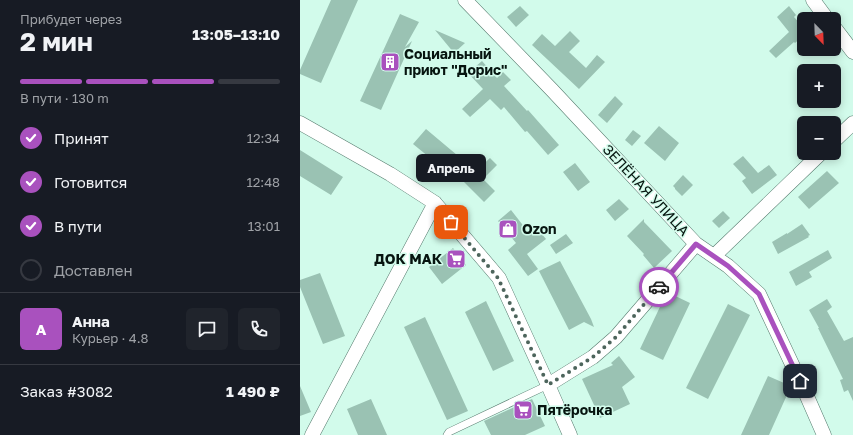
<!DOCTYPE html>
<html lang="ru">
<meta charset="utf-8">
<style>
body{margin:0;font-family:"Golos Text",sans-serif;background:#20242c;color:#f1f3f6;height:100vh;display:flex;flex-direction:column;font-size:15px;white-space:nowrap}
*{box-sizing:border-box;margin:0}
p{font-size:13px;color:#9ea1a6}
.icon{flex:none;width:22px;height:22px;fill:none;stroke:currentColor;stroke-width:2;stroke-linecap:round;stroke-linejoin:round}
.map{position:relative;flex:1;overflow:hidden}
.panel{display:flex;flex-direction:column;background:#171b24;width:300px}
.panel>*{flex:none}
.needle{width:26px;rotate:157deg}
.fabs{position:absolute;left:497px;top:12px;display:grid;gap:8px}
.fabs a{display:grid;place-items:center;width:44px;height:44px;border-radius:6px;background:#171b24;box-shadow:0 2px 10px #0003;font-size:20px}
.pin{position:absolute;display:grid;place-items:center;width:34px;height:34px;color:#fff;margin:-17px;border-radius:8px;box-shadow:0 2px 6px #0006}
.courier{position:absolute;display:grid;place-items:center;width:40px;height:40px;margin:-20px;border:3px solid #a951be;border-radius:50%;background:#fff;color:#222;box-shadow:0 1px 5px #0007}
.bubble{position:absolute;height:28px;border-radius:6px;background:#171b24;box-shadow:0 2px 10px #0003;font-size:13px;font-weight:700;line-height:28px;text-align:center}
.head em{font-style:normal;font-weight:700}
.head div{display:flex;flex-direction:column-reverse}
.head{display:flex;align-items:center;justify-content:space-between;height:68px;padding:0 20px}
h1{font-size:26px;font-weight:700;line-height:30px}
.bar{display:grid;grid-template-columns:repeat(4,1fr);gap:6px 4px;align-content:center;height:48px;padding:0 20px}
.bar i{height:5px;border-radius:3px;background:#363941}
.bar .on{background:#a951be}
.bar p{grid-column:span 4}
.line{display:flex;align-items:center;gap:10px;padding:0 20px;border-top:1px solid #363941}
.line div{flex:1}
.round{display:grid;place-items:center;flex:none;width:42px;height:42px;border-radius:6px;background:#20242c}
ol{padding:0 20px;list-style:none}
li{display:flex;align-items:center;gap:12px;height:44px}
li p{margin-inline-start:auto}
li .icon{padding:4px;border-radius:50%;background:#a951be;color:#fff;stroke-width:4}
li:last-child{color:#9ea1a6}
li i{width:22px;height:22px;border:2px solid #363941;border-radius:50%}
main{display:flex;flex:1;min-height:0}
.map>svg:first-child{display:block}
</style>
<main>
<section class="panel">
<div class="head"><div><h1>2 мин</h1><p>Прибудет через</p></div><em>13:05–13:10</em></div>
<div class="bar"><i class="on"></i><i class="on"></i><i class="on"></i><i></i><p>В пути · 130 m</p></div>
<ol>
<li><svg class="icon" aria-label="check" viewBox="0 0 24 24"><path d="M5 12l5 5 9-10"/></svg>Принят<p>12:34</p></li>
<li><svg class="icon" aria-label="check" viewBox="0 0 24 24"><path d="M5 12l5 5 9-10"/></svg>Готовится<p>12:48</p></li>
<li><svg class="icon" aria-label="check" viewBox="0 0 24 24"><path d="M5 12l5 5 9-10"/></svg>В пути<p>13:01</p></li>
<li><i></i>Доставлен</li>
</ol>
<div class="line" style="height:72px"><b class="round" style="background:#a951be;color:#fff">А</b><div><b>Анна</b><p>Курьер · 4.8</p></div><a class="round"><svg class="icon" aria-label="chat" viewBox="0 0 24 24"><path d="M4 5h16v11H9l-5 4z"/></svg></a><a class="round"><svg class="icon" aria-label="phone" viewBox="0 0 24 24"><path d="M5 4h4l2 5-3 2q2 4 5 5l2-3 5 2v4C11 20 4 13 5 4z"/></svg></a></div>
<div class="line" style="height:52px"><div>Заказ #3082</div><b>1 490 ₽</b></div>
</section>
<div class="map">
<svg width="553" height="435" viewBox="0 0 553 435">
<rect width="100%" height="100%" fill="#d2fbeb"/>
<path fill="#9ac2b3" d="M 31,0 L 58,0 L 21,83 L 0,74 L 0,70 Z
M 220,6 L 229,15 L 216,27 L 207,17 Z
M 489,6 L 496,15 L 494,17 L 504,28 L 504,35 L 495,43 L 494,42 L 476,58 L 469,51 L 489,32 L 477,17 Z
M 100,14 L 119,22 L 105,47 L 112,41 L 81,110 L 60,101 Z
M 135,30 L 165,43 L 154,53 Z
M 270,31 L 280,41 L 269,52 L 286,68 L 297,55 L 305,62 L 279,89 L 232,45 L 242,34 L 255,46 Z
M 182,61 L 197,78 L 203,72 L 211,80 L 204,86 L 227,111 L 228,110 L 259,145 L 248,155 L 227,131 L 225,132 L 204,107 L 201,110 L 190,99 L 170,117 L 162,109 L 183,89 L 168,73 Z
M 315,96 L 323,104 L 307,123 L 298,115 Z
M 359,126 L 379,143 L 365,161 L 344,143 Z
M 126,129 L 176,171 L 190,158 L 197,165 L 183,179 L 195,191 L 184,202 L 162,180 L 161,181 L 130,154 L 129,157 L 113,144 Z
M 333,130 L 341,136 L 332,146 L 325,140 Z
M 0,150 L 43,177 L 31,195 L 0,176 Z
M 443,156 L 458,173 L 469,165 L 477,175 L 452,194 L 442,181 L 446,178 L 433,164 Z
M 275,163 L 290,182 L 278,191 L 263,172 Z
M 527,171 L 539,183 L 509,209 L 498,197 Z
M 383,175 L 393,185 L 382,196 L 375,189 L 375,188 L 373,186 Z
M 319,199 L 329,209 L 315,221 L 306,210 Z
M 211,210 L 229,233 L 236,227 L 246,239 L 227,254 L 238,269 L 228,276 L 208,250 L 216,243 L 198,221 Z
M 423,211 L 430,218 L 419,228 L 412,221 Z
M 344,219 L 344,222 L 372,251 L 354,268 L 343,255 L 344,254 L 327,236 Z
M 502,224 L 510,235 L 508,236 L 509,237 L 478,254 L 472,242 L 487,233 L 487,234 Z
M 266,234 L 273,243 L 256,254 L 250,245 Z
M 153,248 L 166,265 L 142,284 L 129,267 Z
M 528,250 L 532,258 L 509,272 L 512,277 L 496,286 L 489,272 Z
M 260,261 L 291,319 L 294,327 L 284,322 L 269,330 L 239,271 Z
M 20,273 L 45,336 L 23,344 L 0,287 L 0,280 Z
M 367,292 L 390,303 L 363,360 L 340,349 Z
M 527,299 L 532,307 L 527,311 L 544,341 L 553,337 L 553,401 L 548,390 L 544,392 L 540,380 L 543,379 L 518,328 L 519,328 L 509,310 Z
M 186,301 L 214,361 L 193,371 L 165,312 Z
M 428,304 L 450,315 L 408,399 L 386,388 Z
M 125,317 L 168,411 L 147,420 L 104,327 Z
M 319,356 L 335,377 L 322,387 L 330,404 L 300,418 L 282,379 L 313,365 L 311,363 Z
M 468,376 L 491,386 L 469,435 L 441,435 Z
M 0,386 L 11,412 L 0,416 Z
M 71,399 L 87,435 L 58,435 L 47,409 Z
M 232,399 L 245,426 L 225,435 L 191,435 L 184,421 Z"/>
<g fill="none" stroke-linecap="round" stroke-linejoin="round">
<g stroke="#54796c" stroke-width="8">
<path id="service" d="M 147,435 L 149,432 L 248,385"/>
</g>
<g stroke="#54796c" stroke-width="15">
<path id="minor" d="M 165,0 L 252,90 L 396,244 L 428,266 L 459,294 L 506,394 L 524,435
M 513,0 L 527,19
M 534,27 L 553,52
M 0,123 L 90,174 L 135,203 L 199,278 L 248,385 L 270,435
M 534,141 L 553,123
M 414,256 L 521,153
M 248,385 L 293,357 L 316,337 L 396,244
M 12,435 L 135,203"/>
</g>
<use href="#service" stroke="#fff" stroke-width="7"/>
<use href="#minor" stroke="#fff" stroke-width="14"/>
</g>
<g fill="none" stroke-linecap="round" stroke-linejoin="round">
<path stroke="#4d655c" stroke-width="4" stroke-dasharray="0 7.2" d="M 151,222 L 198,278 L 248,385 L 293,357 L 316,337 L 359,287"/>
<path stroke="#a951be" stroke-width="5" d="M 359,287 L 396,244 L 428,266 L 459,294 L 500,381"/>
</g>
<defs>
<g id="building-square" transform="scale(1)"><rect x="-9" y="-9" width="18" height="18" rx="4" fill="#a951be" stroke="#d2fbeb"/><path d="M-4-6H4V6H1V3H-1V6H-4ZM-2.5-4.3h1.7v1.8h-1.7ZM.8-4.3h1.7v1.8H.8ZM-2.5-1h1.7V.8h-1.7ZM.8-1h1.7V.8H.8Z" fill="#fff"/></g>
<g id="shop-square" transform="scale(1)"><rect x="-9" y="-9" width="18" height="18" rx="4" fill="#a951be" stroke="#d2fbeb"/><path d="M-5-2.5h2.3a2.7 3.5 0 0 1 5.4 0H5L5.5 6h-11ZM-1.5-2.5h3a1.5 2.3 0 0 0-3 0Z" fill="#fff"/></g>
<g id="supermarket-square" transform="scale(1)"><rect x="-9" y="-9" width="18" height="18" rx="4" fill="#a951be" stroke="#d2fbeb"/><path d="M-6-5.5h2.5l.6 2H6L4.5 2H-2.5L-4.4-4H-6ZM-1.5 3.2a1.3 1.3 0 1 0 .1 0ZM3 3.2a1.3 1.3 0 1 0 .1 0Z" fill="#fff"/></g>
</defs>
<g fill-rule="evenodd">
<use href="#building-square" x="90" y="62"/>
<use href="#shop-square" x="208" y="229"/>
<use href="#supermarket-square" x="156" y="259"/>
<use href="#supermarket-square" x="223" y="410"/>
</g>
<g text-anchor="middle" stroke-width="3" stroke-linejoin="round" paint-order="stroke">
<g font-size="14" font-weight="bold" fill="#06140f" stroke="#d2fbeb" text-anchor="start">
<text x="104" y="59">Социальный<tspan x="104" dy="16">приют "Дорис"</tspan></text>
<text x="222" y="234">Ozon</text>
<text x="142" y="264" text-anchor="end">ДОК МАК</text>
<text x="237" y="415">Пятёрочка</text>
</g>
<g font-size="14" fill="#06140f" stroke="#d2fbeb">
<text transform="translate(346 190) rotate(47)" y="5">ЗЕЛЁНАЯ УЛИЦА</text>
</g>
</g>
</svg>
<div class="fabs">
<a><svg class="needle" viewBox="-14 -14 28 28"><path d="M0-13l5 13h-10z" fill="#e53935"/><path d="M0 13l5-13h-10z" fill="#9ea1a6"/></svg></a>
<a>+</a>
<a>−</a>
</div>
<div class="pin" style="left:151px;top:222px;background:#ea580c"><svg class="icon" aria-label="bag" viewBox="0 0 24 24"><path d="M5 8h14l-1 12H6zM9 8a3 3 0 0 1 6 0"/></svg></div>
<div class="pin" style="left:500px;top:381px;background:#1f2937"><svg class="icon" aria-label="home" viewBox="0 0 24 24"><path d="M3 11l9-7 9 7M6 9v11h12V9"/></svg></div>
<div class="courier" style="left:359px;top:287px"><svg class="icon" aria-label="car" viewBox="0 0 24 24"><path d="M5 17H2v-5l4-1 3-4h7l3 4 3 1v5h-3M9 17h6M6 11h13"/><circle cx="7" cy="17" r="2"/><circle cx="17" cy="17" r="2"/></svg></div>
<div class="bubble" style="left:116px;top:154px;width:70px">Апрель</div>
</div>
</main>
